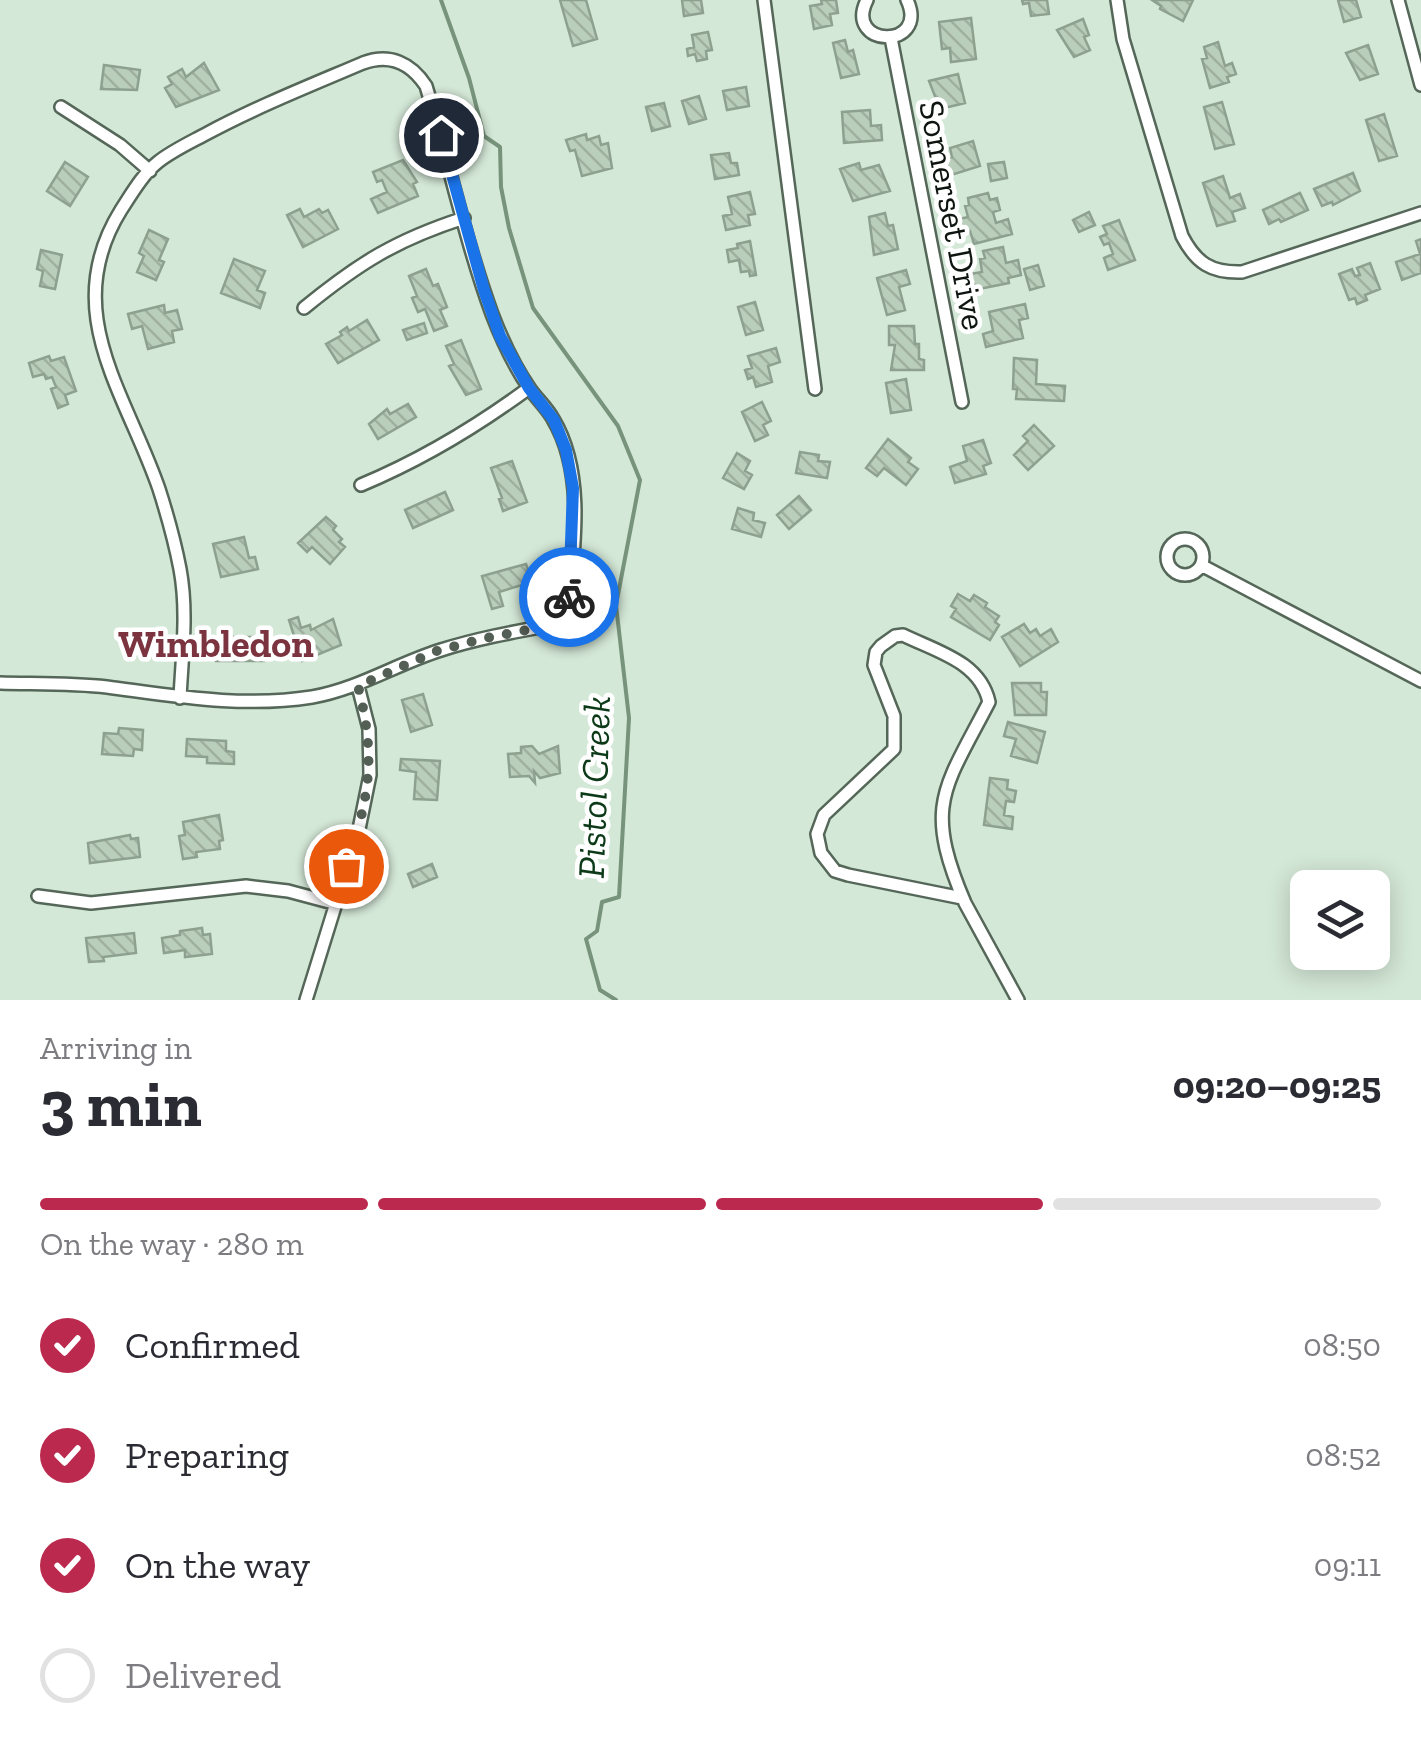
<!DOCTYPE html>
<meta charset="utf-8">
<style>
body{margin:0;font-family:"Zilla Slab",serif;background:#f7f7f7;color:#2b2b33;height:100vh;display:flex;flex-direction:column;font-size:38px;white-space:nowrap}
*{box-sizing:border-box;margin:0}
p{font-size:32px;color:#7c7c81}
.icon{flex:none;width:55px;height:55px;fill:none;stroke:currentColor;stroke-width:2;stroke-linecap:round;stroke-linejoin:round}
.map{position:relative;height:1000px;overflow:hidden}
.details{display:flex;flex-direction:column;background:#fff;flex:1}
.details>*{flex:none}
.controls{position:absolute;left:1290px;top:870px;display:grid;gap:20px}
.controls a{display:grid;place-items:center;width:100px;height:100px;border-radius:15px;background:#fff;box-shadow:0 5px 25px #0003;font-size:50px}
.pin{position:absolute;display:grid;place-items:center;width:85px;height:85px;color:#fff;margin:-42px;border:5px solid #fff;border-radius:50%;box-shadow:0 2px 10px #0007}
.courier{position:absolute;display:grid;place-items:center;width:100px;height:100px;margin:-50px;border:8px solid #1a73e8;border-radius:50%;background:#fff;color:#222;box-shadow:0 2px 12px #0007}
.summary em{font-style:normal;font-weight:700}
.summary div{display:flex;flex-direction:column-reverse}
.summary{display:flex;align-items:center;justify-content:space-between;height:170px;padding:0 40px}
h1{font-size:65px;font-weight:700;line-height:75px}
.bar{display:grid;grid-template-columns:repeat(4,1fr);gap:15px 10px;align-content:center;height:120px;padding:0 40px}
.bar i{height:12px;border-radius:8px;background:#e1e1e2}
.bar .on{background:#bb2a4e}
.bar p{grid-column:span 4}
ol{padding:0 40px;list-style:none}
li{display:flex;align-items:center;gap:30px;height:110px}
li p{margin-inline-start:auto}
li .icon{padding:10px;border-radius:50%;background:#bb2a4e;color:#fff;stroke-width:4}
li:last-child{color:#7c7c81}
li i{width:55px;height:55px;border:5px solid #e1e1e2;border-radius:50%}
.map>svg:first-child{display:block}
</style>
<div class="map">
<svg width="1421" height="1000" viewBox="0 0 1421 1000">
<defs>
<pattern id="building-back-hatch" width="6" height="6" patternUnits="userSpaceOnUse" patternTransform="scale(2.5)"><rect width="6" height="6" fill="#bacebc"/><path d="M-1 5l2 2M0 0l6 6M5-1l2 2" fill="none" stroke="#9fb0a0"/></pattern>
</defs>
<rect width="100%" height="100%" fill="#d4e8d7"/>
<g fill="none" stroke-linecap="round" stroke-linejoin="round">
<path stroke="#77937b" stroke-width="4" d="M 441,0 L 469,78 L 484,136 L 500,147 L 501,187 L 509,228 L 533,308 L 618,426 L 640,480 L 616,605 L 629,718 L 619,897 L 602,902 L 597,931 L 586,939 L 600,990 L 616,1000"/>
</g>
<path fill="url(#building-back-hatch)" stroke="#8ea190" stroke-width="2.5" d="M 560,0 L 586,0 L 597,39 L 573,46 Z
M 682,0 L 701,0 L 703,13 L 684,16 Z
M 821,0 L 836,0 L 838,13 L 830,14 L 832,25 L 814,29 L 810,6 L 822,4 Z
M 1022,0 L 1047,0 L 1049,14 L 1031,16 L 1029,3 L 1023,4 Z
M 1152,0 L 1193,0 L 1183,21 L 1160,9 L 1161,6 Z
M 1338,0 L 1356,0 L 1361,17 L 1344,22 Z
M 971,18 L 976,59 L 951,62 L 950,48 L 942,49 L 939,22 Z
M 1083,19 L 1089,35 L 1084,37 L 1090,50 L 1074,57 L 1057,30 Z
M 708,32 L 712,50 L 706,51 L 707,59 L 697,61 L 695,54 L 688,56 L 687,49 L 694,47 L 692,35 Z
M 845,40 L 848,52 L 853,50 L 859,74 L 841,78 L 833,43 Z
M 1218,42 L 1225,66 L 1232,63 L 1236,74 L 1227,77 L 1229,82 L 1210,88 L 1202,59 L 1207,58 L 1204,47 Z
M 1368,45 L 1378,74 L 1360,80 L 1346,53 Z
M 204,63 L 219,90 L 176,107 L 165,88 L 172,84 L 168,77 L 182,69 L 186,77 Z
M 104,65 L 140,70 L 137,90 L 101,89 Z
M 958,74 L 965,103 L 940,109 L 929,81 Z
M 746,87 L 749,106 L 727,110 L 723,91 Z
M 699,96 L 706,119 L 689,124 L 682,101 Z
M 1222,102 L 1234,144 L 1215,149 L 1204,107 Z
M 664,103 L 670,126 L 652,131 L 646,107 Z
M 870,110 L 871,126 L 881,125 L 882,140 L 844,143 L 842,112 Z
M 1384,114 L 1397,156 L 1379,161 L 1366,120 Z
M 586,134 L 587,140 L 599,136 L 601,145 L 608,143 L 612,168 L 582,176 L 575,150 L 570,151 L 566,140 Z
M 973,141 L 980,166 L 948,176 L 943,159 L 952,157 L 950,148 Z
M 729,153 L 731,163 L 737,163 L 739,175 L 715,179 L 711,155 Z
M 403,160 L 417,182 L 413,184 L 418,196 L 378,213 L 371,199 L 387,192 L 382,180 L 377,182 L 373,172 Z
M 65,162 L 88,177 L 70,206 L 47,191 Z
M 1004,162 L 1007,178 L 991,181 L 988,164 Z
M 859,163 L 861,170 L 879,165 L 890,191 L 853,201 L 840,169 Z
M 1353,173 L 1360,191 L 1333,205 L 1332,202 L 1322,206 L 1314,189 Z
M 1223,176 L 1230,198 L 1240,194 L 1245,208 L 1232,212 L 1235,221 L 1217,226 L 1203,183 Z
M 750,192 L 755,214 L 748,215 L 750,225 L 726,230 L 723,216 L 732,214 L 728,197 Z
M 988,193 L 990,200 L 997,198 L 1000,210 L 993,212 L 996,223 L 1008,219 L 1012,234 L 974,244 L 970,231 L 963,233 L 959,219 L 968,217 L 965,206 L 969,205 L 968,198 Z
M 1300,193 L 1308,210 L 1281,222 L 1279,219 L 1269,224 L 1263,210 Z
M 300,209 L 304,217 L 319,209 L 322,213 L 328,210 L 338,229 L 303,247 L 287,215 Z
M 1089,212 L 1095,225 L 1079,232 L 1073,220 Z
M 885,213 L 888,226 L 893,225 L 898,249 L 874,255 L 869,217 Z
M 1119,220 L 1135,260 L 1108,270 L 1104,258 L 1113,254 L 1109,243 L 1104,245 L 1100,237 L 1107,234 L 1103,226 Z
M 149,230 L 168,239 L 159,260 L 164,262 L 156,280 L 137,272 L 144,256 L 139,253 Z
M 1421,239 L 1421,273 L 1402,280 L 1396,262 L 1420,254 L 1416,241 Z
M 750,241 L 756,275 L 750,276 L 749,271 L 741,272 L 739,260 L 729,262 L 727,250 L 738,248 L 737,244 Z
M 1003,247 L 1006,263 L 1018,260 L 1021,275 L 1008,278 L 1009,283 L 974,290 L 970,274 L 982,272 L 980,259 L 985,258 L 983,251 Z
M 41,250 L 62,255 L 55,289 L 40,286 L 43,271 L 37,269 Z
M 234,259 L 265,271 L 257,290 L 265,293 L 260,308 L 221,293 Z
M 1370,263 L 1380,289 L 1365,295 L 1367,300 L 1357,304 L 1355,298 L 1349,300 L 1339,274 L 1352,269 L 1355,276 L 1360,275 L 1357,268 Z
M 1038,265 L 1044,286 L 1030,290 L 1024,269 Z
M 426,269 L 433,286 L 438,284 L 447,307 L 440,310 L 447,326 L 434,331 L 425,309 L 418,312 L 412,298 L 417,296 L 409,276 Z
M 906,270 L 910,284 L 899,287 L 905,310 L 887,315 L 877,278 Z
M 755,302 L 763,330 L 746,335 L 738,307 Z
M 1025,304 L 1028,318 L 1019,320 L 1023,338 L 986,347 L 983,334 L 993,331 L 989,312 Z
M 164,305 L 165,313 L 177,310 L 182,329 L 172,331 L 174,342 L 148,349 L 142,326 L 132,329 L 128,314 Z
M 367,320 L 379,340 L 338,363 L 326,344 L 342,335 L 340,332 L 347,327 L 349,331 Z
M 424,323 L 427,333 L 407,340 L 403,330 Z
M 889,326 L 914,326 L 915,344 L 919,344 L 919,359 L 924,360 L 924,370 L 891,370 L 895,345 L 889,345 Z
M 461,340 L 481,389 L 466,395 L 449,366 L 454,364 L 446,346 Z
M 776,348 L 780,362 L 768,366 L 772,382 L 756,387 L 753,377 L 748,379 L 745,370 L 752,368 L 748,356 Z
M 49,356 L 51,361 L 64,357 L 76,391 L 65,395 L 68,404 L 58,408 L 51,389 L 56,387 L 52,377 L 46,379 L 44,374 L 33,377 L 29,363 Z
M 1014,358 L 1037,360 L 1036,384 L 1065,386 L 1064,401 L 1016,399 L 1017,389 L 1013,389 Z
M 906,379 L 911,410 L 891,413 L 886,383 Z
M 762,402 L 771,421 L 763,425 L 768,435 L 755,441 L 742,412 Z
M 408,404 L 416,417 L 378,439 L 369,424 L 387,409 L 390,414 Z
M 1034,425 L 1054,446 L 1028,470 L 1014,455 L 1028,441 L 1023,436 Z
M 888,439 L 911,458 L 908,462 L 918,469 L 906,485 L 884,468 L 877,476 L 866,468 Z
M 983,440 L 991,463 L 983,466 L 986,474 L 955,483 L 950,467 L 967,461 L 963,446 Z
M 800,452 L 819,455 L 818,461 L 830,462 L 827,478 L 796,473 Z
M 737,453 L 750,461 L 745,471 L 752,475 L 744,489 L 723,478 Z
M 512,461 L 527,502 L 503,511 L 499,499 L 502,498 L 491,468 Z
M 445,492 L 453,510 L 413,528 L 405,510 Z
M 799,496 L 811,510 L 789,529 L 777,515 Z
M 738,508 L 754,513 L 753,520 L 765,523 L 761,537 L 732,529 Z
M 326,517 L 336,526 L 333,530 L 342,539 L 339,542 L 345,547 L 330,564 L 312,547 L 307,552 L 298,543 Z
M 244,537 L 249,558 L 255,557 L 258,569 L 221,577 L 213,544 Z
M 526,564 L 532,582 L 499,592 L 503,606 L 492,609 L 482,576 Z
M 958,594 L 970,601 L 974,595 L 987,603 L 985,607 L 999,616 L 995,622 L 999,625 L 990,640 L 951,617 L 956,609 L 951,606 Z
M 298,617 L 301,628 L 310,625 L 311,630 L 333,619 L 341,645 L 302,661 L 289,620 Z
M 1024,624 L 1030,633 L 1036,629 L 1040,636 L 1051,629 L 1058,642 L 1020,666 L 1002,637 Z
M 225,637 L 256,637 L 256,643 L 264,643 L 264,661 L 216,661 L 216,642 L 226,642 Z
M 1012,683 L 1041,683 L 1041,692 L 1047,692 L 1046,715 L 1015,715 Z
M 423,694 L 432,725 L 411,732 L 402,700 Z
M 1008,722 L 1045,732 L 1037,763 L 1011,756 L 1016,739 L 1004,736 Z
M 119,728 L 143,730 L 142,750 L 134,749 L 133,756 L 102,754 L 104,733 L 118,734 Z
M 187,739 L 226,741 L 226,751 L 234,752 L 234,764 L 207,763 L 207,757 L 186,756 Z
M 532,746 L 539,754 L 558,746 L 560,773 L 540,778 L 534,771 L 535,783 L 529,776 L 510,777 L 508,754 L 521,753 L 521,747 Z
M 401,759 L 440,761 L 437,800 L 414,799 L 416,772 L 400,770 Z
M 990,778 L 1008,780 L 1007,789 L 1016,791 L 1014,802 L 1006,801 L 1004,815 L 1013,817 L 1012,829 L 984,825 Z
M 219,815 L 223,840 L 219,841 L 220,849 L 196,852 L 197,857 L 183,859 L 179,836 L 185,835 L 183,822 Z
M 130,835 L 131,839 L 138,838 L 140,857 L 90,863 L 88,843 Z
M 432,864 L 437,877 L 413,887 L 408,874 Z
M 202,928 L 203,935 L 210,934 L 212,954 L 185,957 L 185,950 L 164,953 L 162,938 L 180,935 L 180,931 Z
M 134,933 L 136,953 L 103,957 L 104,961 L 89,962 L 86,938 Z"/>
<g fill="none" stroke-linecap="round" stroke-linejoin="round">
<g stroke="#556758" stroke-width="16">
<path id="minor" d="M 764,0 L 815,389
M 867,0 C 843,48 930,50 907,0
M 1117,0 L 1123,39 L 1182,236 C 1196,263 1211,273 1242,272 L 1421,213
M 1398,0 L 1421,85
M 891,38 L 962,402
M 61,107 L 120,145 L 150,171
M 304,308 C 359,263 396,240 464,218
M 361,485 C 421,460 476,427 529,388
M1167 557a18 18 0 1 1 36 0a18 18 0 1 1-36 0Z
M 1201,565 L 1421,681
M 0,683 C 35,684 72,683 107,687 C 176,696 242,708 312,697 C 358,689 396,664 441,650 C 482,637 525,630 567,622 C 572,559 588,477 553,419 C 547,408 537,399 530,389 C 514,366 502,340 492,314 C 465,240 449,162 426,86 C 411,63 390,53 363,63 C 309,86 256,107 204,135 C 189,143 172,151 158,162 C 143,174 132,193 121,210 C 58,311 126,393 159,489 C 167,514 175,543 180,569 C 188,612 182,655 180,698
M 38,896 L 91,903 L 246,886 L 288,891 L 333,903
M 962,898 L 848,875 L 835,871 L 821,853 L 817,834 L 824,815 L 894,749 L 894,716 L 874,665 L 876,652 L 881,646 L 895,636 L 903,635 C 938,652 980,662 989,702 C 944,789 923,805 965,903 L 1018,1000
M 306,1000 L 359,829 L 370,775 L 369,729 L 358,686"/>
</g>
<use href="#minor" stroke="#fff" stroke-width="11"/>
</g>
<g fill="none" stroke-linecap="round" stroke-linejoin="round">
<path stroke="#535e55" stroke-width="10" stroke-dasharray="0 18" d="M 346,866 C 370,797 376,757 358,686 L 437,651 L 482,639 L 567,622 L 569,597"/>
<path stroke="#1a73e8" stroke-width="12" d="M 441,135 L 484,290 L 500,336 L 529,388 L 554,420 L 566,450 L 573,488 L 569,597"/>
</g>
<g text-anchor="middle" stroke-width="9" stroke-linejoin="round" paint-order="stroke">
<g font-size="35" fill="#0e140f" stroke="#fff">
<text transform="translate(953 215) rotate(79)" y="12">Somerset Drive</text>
</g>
<g font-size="38" font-weight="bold" fill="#7b343f" stroke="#fff">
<text x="216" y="657">Wimbledon</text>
</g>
<g font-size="38" font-style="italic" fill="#0c3a18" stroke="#fff">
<text transform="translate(594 787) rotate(-88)" y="13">Pistol Creek</text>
</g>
</g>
</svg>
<div class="controls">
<a><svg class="icon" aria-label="layers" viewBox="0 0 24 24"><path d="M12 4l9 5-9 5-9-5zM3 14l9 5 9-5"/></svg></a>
</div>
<div class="pin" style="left:346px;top:866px;background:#ea580c"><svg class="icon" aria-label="bag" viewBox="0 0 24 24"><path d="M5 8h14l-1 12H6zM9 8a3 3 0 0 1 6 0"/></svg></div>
<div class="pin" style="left:441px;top:135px;background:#1f2937"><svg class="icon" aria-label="home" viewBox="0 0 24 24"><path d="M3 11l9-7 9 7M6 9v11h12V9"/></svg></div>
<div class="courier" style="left:569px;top:597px"><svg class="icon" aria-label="bike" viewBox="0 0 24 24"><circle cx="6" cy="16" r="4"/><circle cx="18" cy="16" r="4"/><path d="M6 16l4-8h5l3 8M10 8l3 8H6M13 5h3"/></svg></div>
</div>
<section class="details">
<div class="summary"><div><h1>3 min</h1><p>Arriving in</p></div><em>09:20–09:25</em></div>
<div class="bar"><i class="on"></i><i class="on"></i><i class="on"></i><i></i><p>On the way · 280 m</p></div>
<ol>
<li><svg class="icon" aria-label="check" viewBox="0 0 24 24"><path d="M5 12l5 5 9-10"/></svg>Confirmed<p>08:50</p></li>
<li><svg class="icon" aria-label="check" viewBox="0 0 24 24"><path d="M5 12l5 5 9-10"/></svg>Preparing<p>08:52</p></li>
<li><svg class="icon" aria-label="check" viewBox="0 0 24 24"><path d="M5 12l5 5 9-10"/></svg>On the way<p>09:11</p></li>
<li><i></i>Delivered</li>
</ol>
</section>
